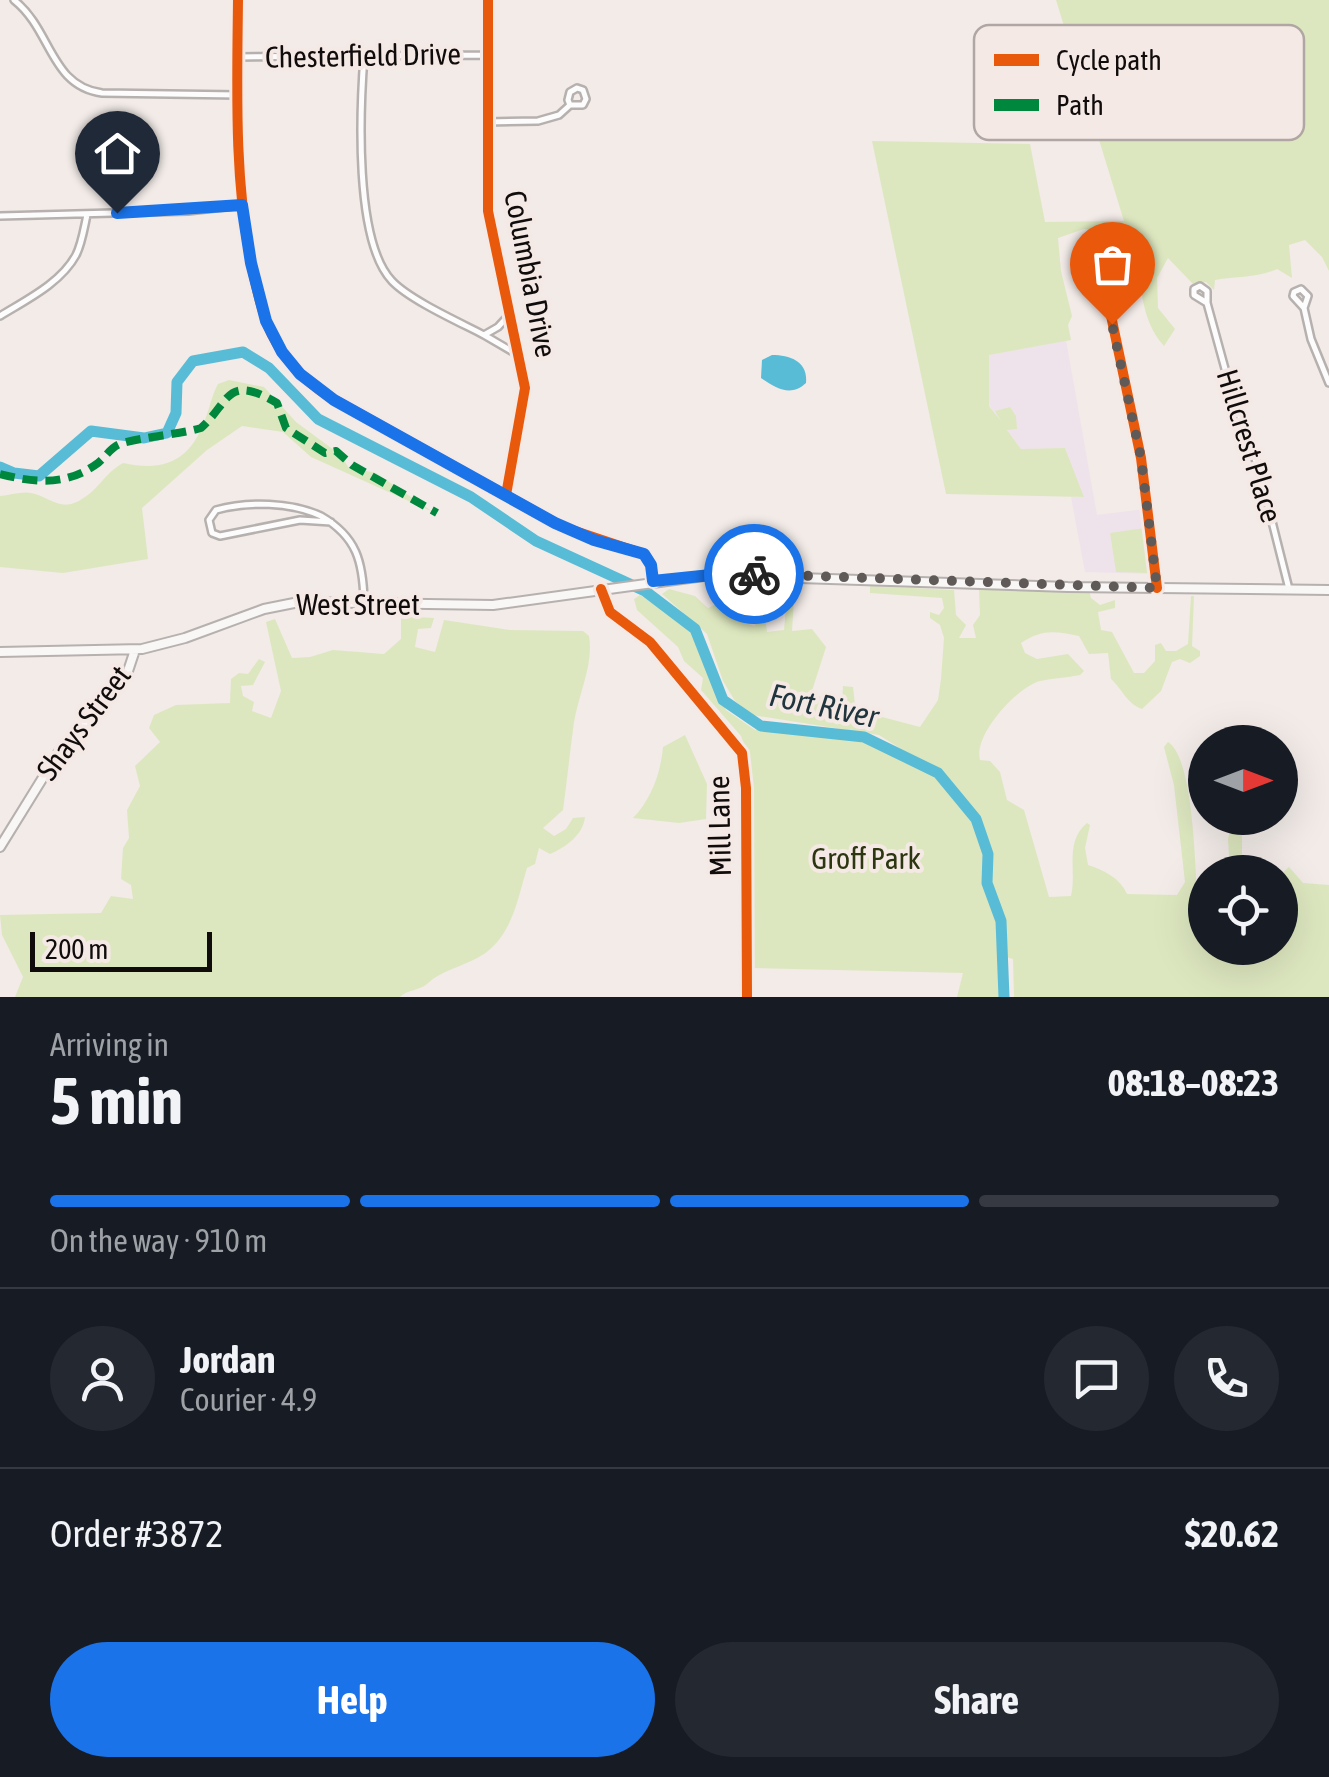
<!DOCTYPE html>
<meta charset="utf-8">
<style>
body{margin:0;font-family:"Asap Condensed",sans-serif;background:#242831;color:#f1f3f6;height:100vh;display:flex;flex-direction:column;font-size:38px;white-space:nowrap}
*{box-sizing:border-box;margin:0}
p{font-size:32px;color:#9ea1a6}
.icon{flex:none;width:55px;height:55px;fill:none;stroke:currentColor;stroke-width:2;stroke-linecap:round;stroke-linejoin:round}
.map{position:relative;height:997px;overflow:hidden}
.sheet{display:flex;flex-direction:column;background:#171b24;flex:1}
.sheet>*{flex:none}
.needle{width:65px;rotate:90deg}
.tools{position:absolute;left:1188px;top:725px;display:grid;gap:20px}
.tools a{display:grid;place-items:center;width:110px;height:110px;border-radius:50%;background:#171b24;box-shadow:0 10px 40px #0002;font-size:50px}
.scale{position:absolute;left:30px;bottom:25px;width:182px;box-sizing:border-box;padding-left:10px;border:5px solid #100c0b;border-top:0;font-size:28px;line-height:35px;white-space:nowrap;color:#100c0b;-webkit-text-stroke:8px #f5e9e5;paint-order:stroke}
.pin{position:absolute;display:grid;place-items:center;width:85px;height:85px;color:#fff;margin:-102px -42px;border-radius:50% 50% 50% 0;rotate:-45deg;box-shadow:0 0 10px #0007}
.pin .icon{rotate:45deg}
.courier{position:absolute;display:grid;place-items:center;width:100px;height:100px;margin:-50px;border:8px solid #1a73e8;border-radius:50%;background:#fff;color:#222;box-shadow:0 2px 12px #0007}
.headline em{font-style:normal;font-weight:700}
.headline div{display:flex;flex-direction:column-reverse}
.headline{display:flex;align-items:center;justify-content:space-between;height:170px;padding:0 50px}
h1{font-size:65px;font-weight:700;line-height:75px}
.bar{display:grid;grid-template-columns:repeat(4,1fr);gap:15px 10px;align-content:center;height:120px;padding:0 50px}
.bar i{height:12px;border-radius:8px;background:#363941}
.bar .on{background:#1a73e8}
.bar p{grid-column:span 4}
.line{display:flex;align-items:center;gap:25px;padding:0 50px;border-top:2px solid #363941}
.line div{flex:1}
.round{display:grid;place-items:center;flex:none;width:105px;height:105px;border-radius:52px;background:#242831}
.button{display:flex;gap:20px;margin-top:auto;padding:20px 50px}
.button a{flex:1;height:115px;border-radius:60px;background:#1a73e8;color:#fff;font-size:40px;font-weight:700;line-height:115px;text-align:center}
.button a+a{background:#242831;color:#f1f3f6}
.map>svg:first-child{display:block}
</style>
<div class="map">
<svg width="1329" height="997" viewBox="0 0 1329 997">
<rect width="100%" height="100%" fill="#f2ebe8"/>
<path fill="#efe3eb" d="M 1066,340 L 1097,515 L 1144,509 L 1153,574 L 1085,572 L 1071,497 L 1084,497 L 1021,449 L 989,405 L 989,354 Z"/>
<path fill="#dde7bf" d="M 1056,0 L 1329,0 L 1329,271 L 1322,257 L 1305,240 L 1289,245 L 1292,278 L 1277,269 C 1256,278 1238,276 1215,280 L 1214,290 L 1206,282 L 1193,284 L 1168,258 L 1157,278 L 1158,308 L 1175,329 L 1164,346 C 1136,315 1143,273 1132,235 L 1084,229 L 1058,238 L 1061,271 L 1072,316 L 1068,325 L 1071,340 L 989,355 L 989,406 L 1001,421 L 995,411 L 1010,407 L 1016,416 L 1017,429 L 1007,430 L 1021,449 L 1065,448 L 1084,497 L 946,494 L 872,141 L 1030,144 L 1045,222 L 1124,221 Z
M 229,380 L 264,387 L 296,422 L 342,456 L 348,467 L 376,473 L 433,512 L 311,457 L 283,432 L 242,426 L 207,450 L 142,508 L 148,559 L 63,573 L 0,567 L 0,496 C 10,495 22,491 31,493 C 51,497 61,513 82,499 C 99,489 104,474 123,463 C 168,473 193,458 207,414 C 211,403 212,395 218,384 Z
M 1144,528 L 1149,573 L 1116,572 L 1110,533 Z
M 795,583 L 792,631 L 812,629 L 826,647 L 811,694 L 842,703 L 843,686 L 853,687 L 855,705 L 867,713 L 920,727 L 938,700 L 941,679 L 944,638 L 940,625 L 930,618 L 930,612 L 939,615 L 944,608 L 942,598 L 870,593 L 870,586 L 954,590 L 956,615 L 966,625 L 959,638 L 976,638 L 973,625 L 980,615 L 979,589 L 1089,590 L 1091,598 L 1100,605 L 1115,600 L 1115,608 L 1098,612 L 1101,630 L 1112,632 L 1134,673 L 1144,673 L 1155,661 L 1155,645 L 1161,643 L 1166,651 L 1176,651 L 1188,644 L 1191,596 L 1194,596 L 1192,646 L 1200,651 L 1200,656 L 1190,663 L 1180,659 L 1172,662 L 1161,691 L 1142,709 C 1126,703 1123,690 1111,679 L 1108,653 L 1089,654 L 1079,636 C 1055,631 1042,629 1021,643 L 1025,653 L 1037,659 L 1068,654 L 1084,671 L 1080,675 C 1067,678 1053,678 1040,681 C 1017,687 973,735 980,760 L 990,761 L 1000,772 L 1007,800 L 1024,810 L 1049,897 L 1071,896 C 1077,871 1064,842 1087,823 L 1090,825 L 1085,848 L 1088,865 C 1104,870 1120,878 1127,894 L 1177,895 L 1185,882 L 1174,785 L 1164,747 L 1168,742 C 1193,757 1195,863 1197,894 L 1205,894 L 1205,948 L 1280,948 L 1280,875 L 1289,867 L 1303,883 L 1329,885 L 1329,997 L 1014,997 L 1013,959 L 1006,957 L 1005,974 L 999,974 L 1001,997 L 957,997 L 963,973 L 754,968 L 751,763 L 741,736 L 701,690 L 703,678 L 684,661 L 678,647 L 637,610 L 634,599 L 640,595 L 693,630 L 726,710 L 755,730 L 787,723 L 786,727 L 875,739 L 920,761 L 879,735 L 752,715 L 735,701 L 723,681 L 707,634 L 662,594 L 669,589 L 695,596 L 708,608 L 714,605 L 719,586 L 730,586 L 732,603 L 744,623 L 755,626 L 757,591 L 762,591 L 767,632 L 784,630 L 788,584 Z
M 401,616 L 434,618 L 431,628 L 418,629 L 415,647 L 435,652 L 444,620 L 510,630 L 583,631 L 589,636 C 594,663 579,693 574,722 C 570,751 567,781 563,810 L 543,828 L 554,836 L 566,829 L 573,818 L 585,817 C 583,835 566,847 550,854 L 539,848 L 535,864 L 527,868 C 518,897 513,931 488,951 C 469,966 444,968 427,984 C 419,991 408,989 400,997 L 15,997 L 23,977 L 2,935 L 0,915 L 101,913 L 111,896 L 133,899 L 131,885 L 121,879 L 123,848 L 129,838 L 127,810 L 140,786 L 135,766 L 160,742 L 149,728 L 154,715 L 176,705 L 230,703 L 231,679 L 239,673 L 248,674 L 259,659 L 265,662 L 253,685 L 241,686 L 243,696 L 254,702 L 252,711 L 271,718 L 281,691 L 266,622 L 275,619 L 292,658 L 310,657 L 333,650 L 384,654 L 401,639 Z
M 685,735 L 707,784 L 706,819 L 679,823 L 633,818 C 651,800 661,772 663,747 Z
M 1233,818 L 1242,818 L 1242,872 L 1230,872 L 1228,839 Z"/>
<path fill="#59bcd6" d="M 772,355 C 791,355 808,362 806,383 C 791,397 777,389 761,378 L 762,360 Z"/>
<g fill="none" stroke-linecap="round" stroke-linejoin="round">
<path stroke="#59bcd6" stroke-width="11" d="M 0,467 L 14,473 L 39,476 L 91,431 L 144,438 L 167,433 L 176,413 L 177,382 L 193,361 L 243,352 L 269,368 L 318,419 L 471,497 L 536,541 L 645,591 L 695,629 L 723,700 L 761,726 L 864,737 L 938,773 L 976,819 L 988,854 L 987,883 L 1001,921 L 1004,997"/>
<g stroke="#b6b1af" stroke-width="10">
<path id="minor" d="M 14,0 C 52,30 50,86 102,93 L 238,95
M 488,0 L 488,211 L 525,388 L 506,495
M 364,56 C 360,109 354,241 392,281 C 410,300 459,322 484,335 L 498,327 L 510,314
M 238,57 L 487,55
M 487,122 L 538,121 L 559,115 L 570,105 L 583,105 L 586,99 L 583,90 L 577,88 L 570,92 L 568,100 L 570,105
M 0,216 L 188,211 L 242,205
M 1099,239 L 1106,292 L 1141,458 L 1157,588
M 1200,286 L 1207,291 L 1207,303 L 1194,295 L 1194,289 Z
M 1301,289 L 1308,296 L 1304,308 L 1293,296 L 1294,292 Z
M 1207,303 L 1233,398 L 1259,470 L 1289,589
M 1304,308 L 1311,339 L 1329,383
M 0,316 C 26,300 61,283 76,255 C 82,243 84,228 87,215
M 484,335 L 520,356
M 331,522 L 300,520 L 220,536 L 212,533 L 209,520 L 216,510 C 248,501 291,502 321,516 C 357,537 363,562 364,601
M 601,589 L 610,612 L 650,642 L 742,753 L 746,788 L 747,997"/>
</g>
<g stroke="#b6b1af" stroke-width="11">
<path id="tertiary" d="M 238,0 C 237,90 234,180 252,268 C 257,290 262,314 272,335 C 285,360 305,381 328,396 L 563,527 L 644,554 L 651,565 L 653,581"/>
</g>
<g stroke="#b6b1af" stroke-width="12">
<path id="secondary" d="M 0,652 L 142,649 L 185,638 L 264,609 L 299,602 L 493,605 L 711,575 L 1068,587 L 1329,590
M 0,847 L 60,750 L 127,674 L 135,650"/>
</g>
<use href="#minor" stroke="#fdfcfc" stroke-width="5"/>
<use href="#tertiary" stroke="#fdfcfc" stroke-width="6"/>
<use href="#secondary" stroke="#f9f6f6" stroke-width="8"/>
<path stroke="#00873e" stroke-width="8" stroke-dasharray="15 8" stroke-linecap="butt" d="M 0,474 C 35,483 67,486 98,463 C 107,456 111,446 123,443 C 148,436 176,435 201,428 C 230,402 226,373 277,403 L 286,428 L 325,453 L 336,451 L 352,465 L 437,513"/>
<g stroke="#f5e9e5" stroke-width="16">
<path id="cycleway" d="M 238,0 C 237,90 234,180 252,268 C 257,290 262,314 272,335 C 285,360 305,381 328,396 L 563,527 L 644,554 L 651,565 L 653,581
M 488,0 L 488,211 L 525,388 L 506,495
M 1099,239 L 1106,292 L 1141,458 L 1157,588
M 601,589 L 610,612 L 650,642 L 742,753 L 746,788 L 747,997"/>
</g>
<use href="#cycleway" stroke="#e8590c" stroke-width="10"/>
</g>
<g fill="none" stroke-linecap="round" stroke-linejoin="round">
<path stroke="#5f5a58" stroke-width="10" stroke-dasharray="0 18" d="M 754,574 L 1157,588 L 1141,458 L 1112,324"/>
<path stroke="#1a73e8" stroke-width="12" d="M 117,213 L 242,205 L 251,263 L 266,321 L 282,352 L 300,374 L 334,400 L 555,523 L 594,540 L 644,554 L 651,565 L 653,581 L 711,575 L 754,574"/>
</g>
<g text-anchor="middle" stroke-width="8" stroke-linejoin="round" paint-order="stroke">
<g font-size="30" fill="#100c0b" stroke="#f5e9e5">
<text transform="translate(363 56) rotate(-1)" y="10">Chesterfield Drive</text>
<text transform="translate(530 274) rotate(79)" y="10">Columbia Drive</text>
<text transform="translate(1249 446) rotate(73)" y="10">Hillcrest Place</text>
<text x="358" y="615">West Street</text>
<text transform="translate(84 723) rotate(-53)" y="10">Shays Street</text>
<text transform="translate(720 826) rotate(-91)" y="10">Mill Lane</text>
</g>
<g font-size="30" fill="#2c3711" stroke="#f5e9e5">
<text x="866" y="869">Groff Park</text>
</g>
<g font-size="32" font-style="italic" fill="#20353d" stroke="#f5e9e5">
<text transform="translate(824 706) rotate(12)" y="11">Fort River</text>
</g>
</g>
<rect x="974" y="25" width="330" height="115" rx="15" fill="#f5e9e5" stroke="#b0a7a4" stroke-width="2.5"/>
<rect x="994" y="54" width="45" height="12" fill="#e8590c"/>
<rect x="994" y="99" width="45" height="12" fill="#00873e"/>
<g font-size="28" fill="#100c0b">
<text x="1056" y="70">Cycle path</text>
<text x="1056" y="115">Path</text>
</g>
</svg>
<div class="tools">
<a><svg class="needle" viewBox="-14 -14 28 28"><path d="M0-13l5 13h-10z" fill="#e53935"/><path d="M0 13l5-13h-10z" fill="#9ea1a6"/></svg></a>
<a><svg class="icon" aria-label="locate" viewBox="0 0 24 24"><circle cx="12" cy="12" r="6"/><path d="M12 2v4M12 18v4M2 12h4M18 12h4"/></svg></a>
</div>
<div class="scale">200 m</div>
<div class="pin" style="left:1112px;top:324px;background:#ea580c"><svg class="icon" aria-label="bag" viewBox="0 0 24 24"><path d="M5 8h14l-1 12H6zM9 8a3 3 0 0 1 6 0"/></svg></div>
<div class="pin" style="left:117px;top:213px;background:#1f2937"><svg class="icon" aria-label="home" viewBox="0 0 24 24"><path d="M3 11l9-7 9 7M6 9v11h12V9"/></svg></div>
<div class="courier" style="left:754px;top:574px"><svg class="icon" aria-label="bike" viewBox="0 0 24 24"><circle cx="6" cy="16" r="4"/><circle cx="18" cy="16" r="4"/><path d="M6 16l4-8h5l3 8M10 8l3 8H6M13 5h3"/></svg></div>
</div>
<section class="sheet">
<div class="headline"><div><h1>5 min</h1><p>Arriving in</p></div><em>08:18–08:23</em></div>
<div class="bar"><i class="on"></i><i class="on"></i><i class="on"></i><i></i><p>On the way · 910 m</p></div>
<div class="line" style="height:180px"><a class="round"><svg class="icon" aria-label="person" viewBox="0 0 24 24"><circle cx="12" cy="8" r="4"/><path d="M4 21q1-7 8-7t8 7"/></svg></a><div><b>Jordan</b><p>Courier · 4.9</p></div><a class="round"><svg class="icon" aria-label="chat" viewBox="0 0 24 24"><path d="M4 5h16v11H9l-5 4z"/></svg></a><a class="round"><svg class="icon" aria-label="phone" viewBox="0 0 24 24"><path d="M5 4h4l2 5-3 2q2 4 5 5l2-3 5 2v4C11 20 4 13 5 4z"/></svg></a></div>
<div class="line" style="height:130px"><div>Order #3872</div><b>$20.62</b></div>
<div class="button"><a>Help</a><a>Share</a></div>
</section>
